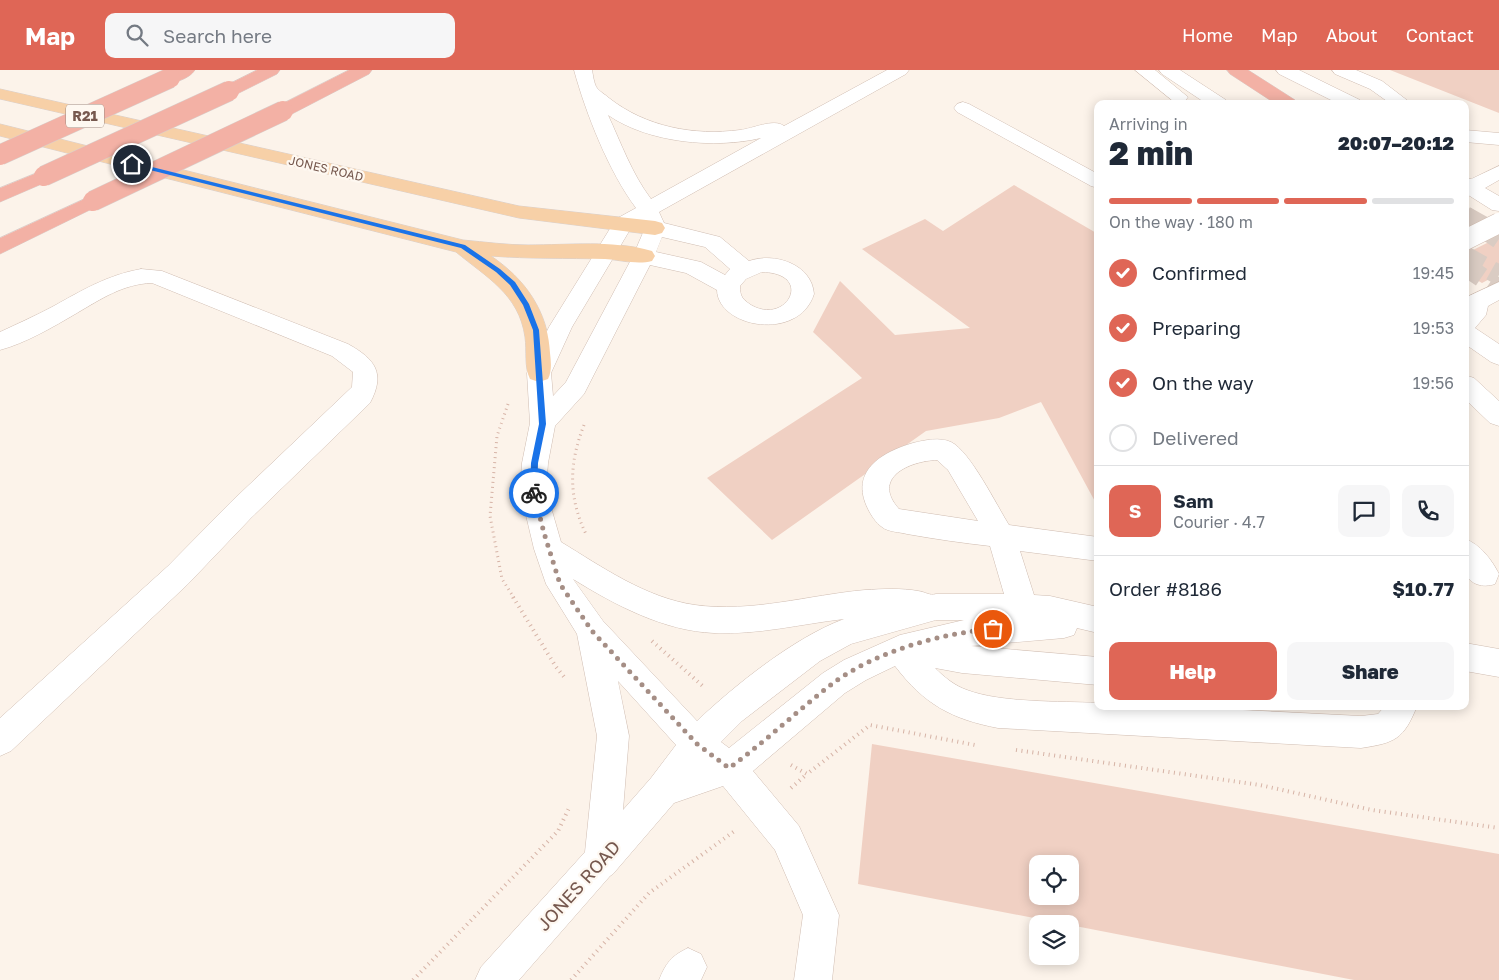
<!DOCTYPE html>
<meta charset="utf-8">
<style>
body{margin:0;font-family:"Golos Text",sans-serif;background:#f6f6f7;color:#1f2937;height:100vh;display:flex;flex-direction:column;font-size:19px;white-space:nowrap}
*{box-sizing:border-box;margin:0}
p{font-size:16px;color:#747a83}
.icon{flex:none;width:28px;height:28px;fill:none;stroke:currentColor;stroke-width:2;stroke-linecap:round;stroke-linejoin:round}
.map{position:relative;flex:1;overflow:hidden}
.panel{position:absolute;left:1094px;top:30px;width:375px;height:610px;display:flex;flex-direction:column;background:#fff;border-radius:10px;box-shadow:0 2px 12px #0003}
.panel>*{flex:none}
.tools{position:absolute;left:1029px;top:785px;display:grid;gap:10px}
.tools a{display:grid;place-items:center;width:50px;height:50px;border-radius:10px;background:#fff;box-shadow:0 2px 12px #0003;font-size:25px}
.pin{position:absolute;display:grid;place-items:center;width:42px;height:42px;color:#fff;margin:-21px;border:2px solid #fff;border-radius:50%;box-shadow:0 1px 5px #0007}
.courier{position:absolute;display:grid;place-items:center;width:50px;height:50px;margin:-25px;border:4px solid #1a73e8;border-radius:50%;background:#fff;color:#222;box-shadow:0 1px 6px #0007}
.summary em{font-style:normal;font-weight:800}
.summary div{display:flex;flex-direction:column-reverse}
.summary{display:flex;align-items:center;justify-content:space-between;height:85px;padding:0 15px}
h1{font-size:32px;font-weight:800;line-height:38px}
.bar{display:grid;grid-template-columns:repeat(4,1fr);gap:8px 5px;align-content:center;height:60px;padding:0 15px}
.bar i{height:6px;border-radius:4px;background:#e0e1e3}
.bar .on{background:#df6656}
.bar p{grid-column:span 4}
.line{display:flex;align-items:center;gap:12px;padding:0 15px;border-top:1px solid #e0e1e3}
.line div{flex:1}
.round{display:grid;place-items:center;flex:none;width:52px;height:52px;border-radius:10px;background:#f6f6f7}
ol{padding:0 15px;list-style:none}
li{display:flex;align-items:center;gap:15px;height:55px}
li p{margin-inline-start:auto}
li .icon{padding:5px;border-radius:50%;background:#df6656;color:#fff;stroke-width:4}
li:last-child{color:#747a83}
li i{width:28px;height:28px;border:2px solid #e0e1e3;border-radius:50%}
.cta{display:flex;gap:10px;margin-top:auto;padding:10px 15px}
.cta a{flex:1;height:58px;border-radius:10px;background:#df6656;color:#fff;font-size:20px;font-weight:800;line-height:58px;text-align:center}
.cta a+a{background:#f6f6f7;color:#1f2937}
header{display:flex;align-items:center;gap:30px;box-sizing:border-box;height:70px;padding:0 25px;background:#df6656;color:#fff}
header strong{font-size:24px}
nav{display:flex;gap:28px;margin-inline-start:auto;font-size:18px}
.search{width:350px;height:45px;background:#f6f6f7;display:flex;align-items:center;gap:12px;box-sizing:border-box;padding:0 18px;border-radius:10px;color:#747a83;font-size:19px}
.map>svg:first-child{display:block}
</style>
<header>
<strong>Map</strong>
<div class="search"><svg class="icon" aria-label="search" viewBox="0 0 24 24"><circle cx="10" cy="10" r="6"/><path d="M15 15l6 6"/></svg>Search here</div>
<nav><a>Home</a><a>Map</a><a>About</a><a>Contact</a></nav>
</header>
<div class="map">
<svg width="1499" height="910" viewBox="0 0 1499 910">
<rect width="100%" height="100%" fill="#fcf3ea"/>
<path fill="#f0d0c3" fill-rule="evenodd" d="M 1390,0 L 1499,0 L 1499,43 Z
M 1014,115 L 1098,164 L 1098,437 L 1041,332 L 999,348 L 926,361 L 772,470 L 707,408 L 862,308 L 813,262 L 840,211 L 895,265 L 970,258 L 862,179 L 925,149 L 943,161 Z
M 1499,167 L 1499,204 L 1482,213 L 1465,203 L 1465,184 Z
M 872,674 L 1499,784 L 1499,910 L 1354,910 L 858,814 ZM 1038,794 L 1070,794 L 1070,826 L 1038,826 Z"/>
<g fill="none" stroke-linecap="round" stroke-linejoin="round">
<path stroke="#daccc3" stroke-width="20" stroke-dasharray="20 10" stroke-linecap="butt" d="M 1465,146 L 1499,165
M 1465,196 L 1499,219"/>
<path stroke="#daccc3" stroke-width="20" stroke-dasharray="20 10" stroke-linecap="butt" d="M 1465,146 L 1499,169
M 1465,186 L 1499,205"/>
<g stroke="#d0bdb2" stroke-width="1">
<path id="minor" d="M 574,0 L 592,0 C 593,5 594,14 597,18 C 600,22 606,25 609,28 C 646,57 694,66 740,60 C 752,59 774,48 784,56 L 887,0 L 909,0 L 906,4 L 659,142 L 664,153 L 720,167 L 749,191 C 774,182 812,194 814,224 C 799,272 718,258 717,220 L 686,203 L 650,195 L 584,324 L 555,356 L 548,393 L 546,420 L 561,472 C 602,497 646,528 695,535 C 751,543 809,525 865,520 C 882,519 902,518 918,521 C 926,522 929,526 936,524 L 1004,524 L 990,476 C 963,473 935,469 907,464 C 900,462 888,462 882,457 C 876,453 871,445 868,439 C 849,401 882,382 913,373 C 925,370 940,367 951,372 C 970,381 997,436 1009,455 L 1098,467 L 1098,491 L 1020,481 L 1034,525 L 1050,526 L 1098,537 L 1098,563 L 1077,558 L 1074,565 L 1064,568 L 971,576 L 1098,587 L 1098,615 L 962,603 L 935,598 C 944,607 955,616 967,620 C 1001,633 1060,631 1098,633 L 1098,636 L 1164,636 L 1361,646 L 1378,644 L 1385,636 L 1417,636 C 1404,669 1395,673 1361,678 L 998,658 C 951,649 924,634 895,596 L 866,610 L 845,623 L 753,701 L 799,756 L 839,845 L 832,910 L 794,910 L 803,845 L 775,780 L 723,716 L 674,733 L 613,804 L 610,806 L 519,910 L 475,910 L 481,897 L 585,782 L 597,666 L 577,564 L 546,514 L 534,479 L 520,420 L 522,393 L 530,353 L 527,303 L 549,257 L 616,149 L 636,138 C 609,102 586,44 574,0 ZM 608,45 C 648,73 715,79 761,68 L 651,129 C 632,104 621,73 608,45 ZM 642,152 L 645,158 L 633,186 L 566,312 L 553,326 L 551,303 L 572,257 L 631,158 ZM 662,167 L 705,177 L 730,199 L 725,205 L 701,192 L 656,182 ZM 762,202 C 815,203 787,256 751,235 C 742,229 740,226 740,216 L 746,209 ZM 937,390 L 948,400 L 978,451 L 899,439 C 871,408 909,391 937,390 ZM 573,509 C 615,535 664,561 714,563 C 758,565 801,554 844,549 C 795,567 735,615 697,651 L 603,551 ZM 936,550 L 964,550 L 900,565 L 844,590 L 823,603 L 729,678 L 721,672 L 742,651 L 820,591 L 851,574 ZM 618,611 L 676,675 L 651,708 L 623,740 L 629,666 Z
M 1135,0 L 1155,0 L 1188,27 L 1185,31 L 1179,32 L 1173,31 Z
M 1159,0 L 1180,0 L 1226,30 L 1229,34 L 1207,34 L 1162,4 Z
M 1276,0 L 1299,0 L 1360,30 L 1363,34 L 1339,34 L 1279,4 Z
M 1332,0 L 1356,0 L 1382,11 L 1412,34 L 1391,34 L 1370,19 L 1335,4 Z
M 963,32 L 969,34 L 1098,104 L 1098,118 L 1091,116 L 957,42 L 954,38 L 957,34 Z
M 1465,60 L 1499,63 L 1499,75 L 1465,72 Z
M 1499,96 L 1499,110 L 1485,118 L 1499,126 L 1499,141 L 1492,140 L 1465,123 L 1465,108 L 1471,109 Z
M 141,199 L 162,201 L 348,274 C 375,289 386,303 370,333 L 251,448 L 188,514 L 11,681 L 0,686 L 0,648 L 168,496 L 231,432 L 352,317 L 353,302 L 332,286 L 152,213 C 123,214 101,229 77,243 C 53,257 26,273 0,280 L 0,262 C 17,254 35,246 52,237 C 81,221 107,205 141,199 Z
M 1499,212 L 1499,230 L 1488,236 L 1486,245 L 1475,258 L 1499,274 L 1499,295 L 1491,292 L 1465,274 L 1466,232 L 1469,226 Z
M 1465,305 L 1474,308 L 1499,331 L 1499,356 L 1490,353 L 1465,329 Z
M 1465,469 C 1480,474 1492,490 1499,504 L 1495,514 C 1483,518 1470,515 1465,502 C 1462,493 1465,478 1465,469 Z
M 1465,573 L 1499,579 L 1499,607 L 1465,601 Z
M 688,878 L 701,884 L 707,897 L 701,910 L 659,910 C 666,893 671,886 688,878 Z"/>
</g>
<g stroke="#d9d0cd" stroke-width="1">
<path id="major" d="M 0,19 L 519,136 L 655,151 L 662,153 L 665,158 L 662,163 L 655,165 L 519,148 L 0,29 Z
M 0,54 L 463,170 C 485,172 507,175 528,175 C 569,175 613,170 652,181 L 655,186 L 652,191 C 637,195 621,190 605,189 C 567,188 529,189 491,186 C 525,209 548,241 550,283 C 551,292 552,301 548,309 L 539,312 L 530,309 C 524,297 527,281 525,267 C 519,224 486,207 456,182 L 0,66 Z"/>
</g>
<g stroke="#d9d0cd" stroke-width="1">
<path id="highway" d="M 172,0 L 195,0 C 189,9 174,14 164,12 L 161,8 L 164,4 Z
M 257,0 L 280,0 L 277,4 L 235,25 L 229,26 L 223,25 L 220,21 L 223,17 Z
M 349,0 L 372,0 L 369,4 L 290,45 L 283,47 L 276,45 L 274,41 L 276,37 Z
M 1227,0 L 1248,0 L 1295,30 L 1298,34 L 1276,34 L 1230,4 Z
M 44,100 L 51,102 L 54,106 L 51,110 L 0,132 L 0,118 Z
M 93,125 L 100,127 L 103,131 L 100,135 L 0,184 L 0,168 Z"/>
</g>
<path stroke="#d6b3a6" stroke-width="3" stroke-dasharray="1 4" stroke-linecap="butt" d="M 508,334 L 497,366 L 490,446 L 502,509 L 514,528
M 584,355 C 569,393 568,427 586,464"/>
<path stroke="#d6b3a6" stroke-width="4" stroke-dasharray="1 4.5" stroke-linecap="butt" d="M 513,527 L 556,597 L 565,608
M 652,571 L 705,618
M 1016,680 L 1260,715 L 1372,740 L 1499,758
M 791,695 L 807,704 L 870,655 L 975,675
M 791,718 L 807,704
M 413,910 L 558,761 L 569,738
M 571,910 L 649,823 L 736,760"/>
<use href="#minor" fill="#fff" fill-rule="evenodd"/>
<use href="#major" fill="#f7d0a7" fill-rule="evenodd"/>
<use href="#highway" fill="#f3b1a5" fill-rule="evenodd"/>
<g stroke="#d0bdb2" stroke-width="21" stroke-linecap="butt">
<path id="minor-bridge" d="M 1465,170 L 1499,153"/>
</g>
<g stroke="#d9d0cd" stroke-width="21" stroke-linecap="butt">
<path id="highway-bridge" d="M 0,85 L 170,8
M 44,106 L 229,21
M 93,131 L 283,41"/>
</g>
<use href="#minor-bridge" stroke="#fff" stroke-width="20"/>
<use href="#highway-bridge" stroke="#f3b1a5" stroke-width="20"/>
</g>
<path fill="#1a73e8" d="M 132,92 L 465,175 L 500,199 L 515,212 L 529,234 L 539,260 L 546,354 L 538,393 L 537,425 L 531,425 L 530,423 L 531,393 L 539,354 L 533,260 L 523,235 L 510,215 L 496,202 L 461,178 L 130,95 Z"/>
<g fill="none" stroke-linecap="round" stroke-linejoin="round">
<path stroke="#a58e85" stroke-width="5" stroke-dasharray="0 9" d="M 534,423 L 544,463 L 560,514 L 592,561 L 697,674 L 729,698 C 765,672 797,641 832,614 C 874,582 941,563 993,559"/>
</g>
<g text-anchor="middle" stroke-width="4.5" stroke-linejoin="round" paint-order="stroke">
<g font-size="12" fill="#76584e" stroke="#fef8f1">
<text transform="translate(326 99) rotate(13)" y="4">JONES ROAD</text>
</g>
<rect fill="#fef8f1" stroke="#9f887f" stroke-width="1" x="66" y="34.5" width="38" height="23" rx="4"/>
<g font-size="14" font-weight="bold" fill="#76584e">
<text x="85" y="51">R21</text>
</g>
<g font-size="18" fill="#76584e" stroke="#fef8f1">
<text transform="translate(579 816) rotate(-48)" y="6">JONES ROAD</text>
</g>
</g>
</svg>
<div class="tools">
<a><svg class="icon" aria-label="locate" viewBox="0 0 24 24"><circle cx="12" cy="12" r="6"/><path d="M12 2v4M12 18v4M2 12h4M18 12h4"/></svg></a>
<a><svg class="icon" aria-label="layers" viewBox="0 0 24 24"><path d="M12 4l9 5-9 5-9-5zM3 14l9 5 9-5"/></svg></a>
</div>
<div class="pin" style="left:993px;top:559px;background:#ea580c"><svg class="icon" aria-label="bag" viewBox="0 0 24 24"><path d="M5 8h14l-1 12H6zM9 8a3 3 0 0 1 6 0"/></svg></div>
<div class="pin" style="left:132px;top:94px;background:#1f2937"><svg class="icon" aria-label="home" viewBox="0 0 24 24"><path d="M3 11l9-7 9 7M6 9v11h12V9"/></svg></div>
<div class="courier" style="left:534px;top:423px"><svg class="icon" aria-label="bike" viewBox="0 0 24 24"><circle cx="6" cy="16" r="4"/><circle cx="18" cy="16" r="4"/><path d="M6 16l4-8h5l3 8M10 8l3 8H6M13 5h3"/></svg></div>
<section class="panel">
<div class="summary"><div><h1>2 min</h1><p>Arriving in</p></div><em>20:07–20:12</em></div>
<div class="bar"><i class="on"></i><i class="on"></i><i class="on"></i><i></i><p>On the way · 180 m</p></div>
<ol>
<li><svg class="icon" aria-label="check" viewBox="0 0 24 24"><path d="M5 12l5 5 9-10"/></svg>Confirmed<p>19:45</p></li>
<li><svg class="icon" aria-label="check" viewBox="0 0 24 24"><path d="M5 12l5 5 9-10"/></svg>Preparing<p>19:53</p></li>
<li><svg class="icon" aria-label="check" viewBox="0 0 24 24"><path d="M5 12l5 5 9-10"/></svg>On the way<p>19:56</p></li>
<li><i></i>Delivered</li>
</ol>
<div class="line" style="height:90px"><b class="round" style="background:#df6656;color:#fff">S</b><div><b>Sam</b><p>Courier · 4.7</p></div><a class="round"><svg class="icon" aria-label="chat" viewBox="0 0 24 24"><path d="M4 5h16v11H9l-5 4z"/></svg></a><a class="round"><svg class="icon" aria-label="phone" viewBox="0 0 24 24"><path d="M5 4h4l2 5-3 2q2 4 5 5l2-3 5 2v4C11 20 4 13 5 4z"/></svg></a></div>
<div class="line" style="height:65px"><div>Order #8186</div><b>$10.77</b></div>
<div class="cta"><a>Help</a><a>Share</a></div>
</section>
</div>
